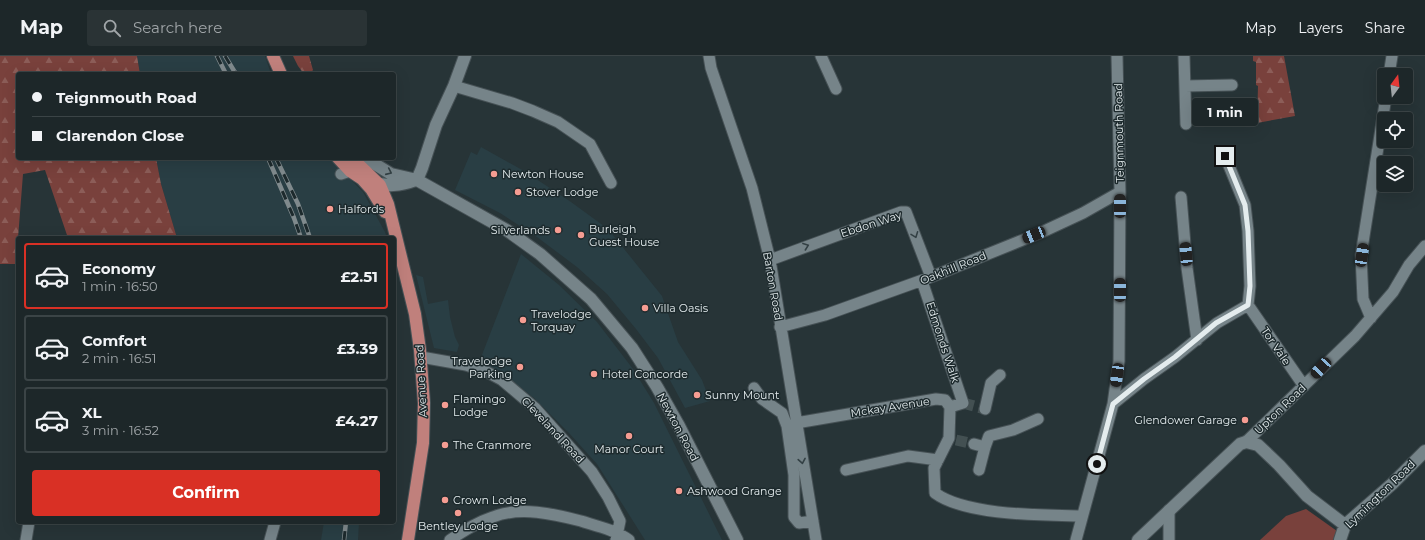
<!DOCTYPE html>
<html lang="en">
<head>
<meta charset="utf-8">
<style>
	body { margin:0; font-family:Montserrat,sans-serif; background:#2a3335; color:#f1f3f6; height:100vh; display:flex; flex-direction:column; font-size:15px; white-space:nowrap }
	* { box-sizing:border-box; margin:0 }
	p { font-size:13px; color:#a0a5a8 }
	.icon { flex:none; width:22px; height:22px; fill:none; stroke:currentColor; stroke-width:2; stroke-linecap:round; stroke-linejoin:round }
	.map { position:relative; flex:1; overflow:hidden }
	.details { position:absolute; left:16px; top:180px; width:380px; height:288px; display:flex; flex-direction:column; background:#1d2729; border-radius:4px; box-shadow:0 4px 16px #0002,0 0 0 1px #3b4446 }
	.details>* { flex:none }
	.banner { position:absolute; left:16px; top:16px; width:380px; height:88px; border-radius:4px; box-shadow:0 4px 16px #0002,0 0 0 1px #3b4446; display:grid; align-content:center; height:88px; padding:0 16px; background:#1d2729 }
	.needle { width:26px; rotate:15deg }
	.fabs { position:absolute; left:1377px; top:12px; display:grid; gap:8px }
	.fabs a { display:grid; place-items:center; width:36px; height:36px; border-radius:4px; background:#1d2729; box-shadow:0 4px 16px #0002,0 0 0 1px #3b4446; font-size:20px }
	.end { position:absolute; width:18px; height:18px; margin:-9px; border:5px solid #e4ecee; background:#111; box-shadow:0 0 0 2px #111 }
	.from { border-radius:50% }
	.bubble { position:absolute; height:28px; border-radius:4px; background:#1d2729; box-shadow:0 4px 16px #0002,0 0 0 1px #3b4446; font-size:13px; font-weight:700; line-height:28px; text-align:center }
	.car { position:absolute; width:12px; height:24px; margin:-12px -6px; border-radius:5px; box-shadow:0 0 3px 1px #0007; background:linear-gradient(#222 24%,#8ab4d8 0 40%,#222 0 76%,#8ab4d8 0 86%,#222 0) }
	.banner b { display:flex; align-items:center; gap:14px; height:38px; font-size:15px }
	.banner b+b { border-top:1px solid #3b4446 }
	.banner i { width:10px; height:10px; background:#f1f3f6 }
	ul { padding:7px 0 0; list-style:none }
	li { display:flex; align-items:center; gap:12px; height:66px; margin:0 8px 6px; padding:0 8px; border:2px solid #3b4446; border-radius:4px }
	li div { flex:1 }
	li b { display:block; font-size:15px }
	li em { font-style:normal; font-weight:700 }
	li.current { border-color:#d93025 }
	li>.icon { width:36px; height:36px; stroke-width:1.5 }
	.cta { display:flex; gap:8px; margin-top:auto; padding:8px 16px }
	.cta a { flex:1; height:46px; border-radius:4px; background:#d93025; color:#fff; font-size:16px; font-weight:700; line-height:46px; text-align:center }
	header { display:flex; align-items:center; gap:24px; box-sizing:border-box; height:56px; padding:0 20px; background:#1d2729; border-bottom:1px solid #3b4446 }
	header strong { font-size:19px }
	nav { display:flex; gap:22px; margin-inline-start:auto; font-size:14px }
	.search { width:280px; height:36px; background:#2a3335; display:flex; align-items:center; gap:10px; box-sizing:border-box; padding:0 14px; border-radius:4px; color:#a0a5a8; font-size:15px }
	.map>svg:first-child { display:block }
</style>
</head>
<body>
<header>
<strong>Map</strong>
<div class="search"><svg class="icon" aria-label="search" viewBox="0 0 24 24"><circle cx="10" cy="10" r="6"/><path d="M15 15l6 6"/></svg>Search here</div>
<nav><a>Map</a><a>Layers</a><a>Share</a></nav>
</header>
<div class="map">
<svg width="1425" height="484" viewBox="0 0 1425 484">
	<defs>
		<pattern id="forest-firs" width="22" height="20" patternUnits="userSpaceOnUse"><rect width="22" height="20" fill="#79413c"/><path d="M5 1l3.5 6h-7zM16 11l3.5 6h-7z" fill="#8c5d58"/></pattern>
	</defs>
	<rect width="100%" height="100%" fill="#273437"/>
	<path fill="#293e44" d="M137 0H265L271 18H140Z
		M481 91 524 115 571 146 608 173 662 240 678 286 702 324 710 345 685 352 658 302 636 273 607 238 577 211 537 181 500 157 455 134 471 96 477 99Z
		M156 102H329L363 136 385 176 387 182H177L161 128Z
		M521 198 559 229 597 266 633 313 654 347 722 484H645L597 408 569 377 534 342 505 319 480 304Z
		M416 219 423 221 428 248 448 244 450 261 455 281 459 289 457 296 434 292Z
		M324 466H359L358 484H321Z"/>
	<path fill="url(#forest-firs)" d="M0 0H137L140 18H18V102H156L161 128 177 182H68L45 114 23 118 16 208H0Z
		M293 0H309L313 14 310 18H304L298 10Z
		M1253 0H1284L1295 60 1257 67 1258 30 1256 29V6L1253 5Z"/>
	<path fill="#79413c" d="M1306 453 1337 475 1333 484H1260L1286 460Z"/>
	<g fill="none" stroke-linecap="round" stroke-linejoin="round">
		<path stroke="#435052" stroke-width="11" stroke-dasharray="11 5.5" stroke-linecap="butt" d="M963 347 985 353
			M956 384 974 388"/>
		<g stroke="#465155" stroke-width="13">
			<path id="street" d="M709 0 711 12 752 132 770 204 816 484
				M821 0 836 33
				M1184 0 1186 68
				M1389 19 1392 0
				M454 30 512 47 533 55 558 66 590 88 611 127
				M1185 30 1232 29
				M341 118 350 115 355 108
				M1181 141 1187 212 1197 284
				M770 204 901 156H906L931 221
				M922 225 963 347 950 351
				M1248 249 1304 330
				M1371 262 1363 243 1361 199 1386 41
				M780 271 825 259 931 221 1040 177 1083 157 1120 136
				M421 301 466 309 487 316 502 324 535 352 592 416 608 441 620 465 616 484
				M754 332 762 343 782 357 787 370 794 419V461L799 467 813 465
				M1113 348 1144 323 1175 301 1217 267 1248 249 1250 230 1248 175 1245 149 1225 100
				M985 353 991 327 1000 319
				M796 367 936 343 945 344 950 351 949 382 934 412 935 437C966 460 1044 459 1082 460
				M1246 386 1355 280 1393 236 1409 209 1425 190
				M974 388 985 391 989 380 1013 374 1038 363
				M846 414 908 400 938 404
				M979 414 985 391
				M26 484 29 466
				M270 484 275 466
				M450 484C463 475 478 466 493 461 520 450 554 458 581 465 597 470 615 474 629 484
				M1076 484 1113 348 1119 305 1120 136 1117 0
				M1169 484V454"/>
		</g>
		<g stroke="#465155" stroke-width="14">
			<path id="secondary" d="M365 102 391 118 417 124 508 175 540 198 591 243 632 292 657 331 679 370 737 484
				M417 124 422 112 436 69 454 30 465 0
				M371 126C387 131 400 130 416 124
				M1138 484 1240 388 1246 386 1258 389 1279 409 1307 440 1345 469
				M1340 484 1345 469 1392 428 1425 395"/>
		</g>
		<g stroke="#465155" stroke-width="14">
			<path id="primary" d="M273 0 281 18
				M338 102 350 115 362 123 371 133 385 156
				M352 102 380 129 388 148 415 258 420 294 424 347 423 387 408 484"/>
		</g>
		<use href="#street" stroke="#768489" stroke-width="11"/>
		<use href="#secondary" stroke="#768489" stroke-width="12"/>
		<use href="#primary" stroke="#c0807c" stroke-width="12"/>
		<g stroke="#808a8d" stroke-width="4.5">
			<path id="rail" d="M217 0 226 18
				M225 0 236 18
				M268 102 294 162 301 182
				M276 102 298 148 310 182
				M344 484 346 466"/>
		</g>
		<use href="#rail" stroke="#1d2a2d" stroke-width="3" stroke-dasharray="9" stroke-linecap="butt"/>
	</g>
	<defs><path id="oneway-chevron" d="M-2-3.5L2.5 0L-2 3.5" fill="none" stroke-width="1.6" stroke-linecap="round" stroke-linejoin="round"/></defs>
	<g stroke="#334044">
		<use href="#oneway-chevron" transform="translate(389 116) rotate(24)"/>
		<use href="#oneway-chevron" transform="translate(915 179) rotate(69)"/>
		<use href="#oneway-chevron" transform="translate(806 190) rotate(-20)"/>
		<use href="#oneway-chevron" transform="translate(802 405) rotate(80)"/>
	</g>
	<g fill="none" stroke-linecap="round" stroke-linejoin="round">
		<path stroke="#e4ecee" stroke-width="5" d="M1097 408 1113 348 1144 323 1175 301 1216 267 1248 249 1250 230 1248 175 1245 149 1225 100"/>
	</g>
	<g fill="#f59c92" stroke="#1d2a2d" stroke-width="1.5">
		<circle cx="494" cy="118" r="4"/>
		<circle cx="518" cy="136" r="4"/>
		<circle cx="330" cy="153" r="4"/>
		<circle cx="558" cy="174" r="4"/>
		<circle cx="581" cy="179" r="4"/>
		<circle cx="645" cy="252" r="4"/>
		<circle cx="523" cy="264" r="4"/>
		<circle cx="520" cy="311" r="4"/>
		<circle cx="594" cy="318" r="4"/>
		<circle cx="697" cy="339" r="4"/>
		<circle cx="445" cy="349" r="4"/>
		<circle cx="1245" cy="364" r="4"/>
		<circle cx="629" cy="380" r="4"/>
		<circle cx="445" cy="389" r="4"/>
		<circle cx="679" cy="435" r="4"/>
		<circle cx="445" cy="444" r="4"/>
		<circle cx="458" cy="457" r="4"/>
	</g>
	<g text-anchor="middle" stroke-width="3" stroke-linejoin="round" paint-order="stroke">
		<g font-size="11" fill="#e4ecee" stroke="#1d2a2d">
			<text transform="translate(1119 77) rotate(-91)" y="4">Teignmouth Road</text>
			<text transform="translate(871 168) rotate(-18)" y="4">Ebdon Way</text>
			<text transform="translate(953 212) rotate(-22)" y="4">Oakhill Road</text>
			<text transform="translate(773 230) rotate(80)" y="4">Barton Road</text>
			<text transform="translate(943 286) rotate(72)" y="4">Edmonds Walk</text>
			<text transform="translate(1276 290) rotate(56)" y="4">Tor Vale</text>
			<text transform="translate(421 325) rotate(-93)" y="4">Avenue Road</text>
			<text transform="translate(890 351) rotate(-9)" y="4">Mckay Avenue</text>
			<text transform="translate(1280 353) rotate(-44)" y="4">Upton Road</text>
			<text transform="translate(678 371) rotate(62)" y="4">Newton Road</text>
			<text transform="translate(553 374) rotate(47)" y="4">Cleveland Road</text>
			<text transform="translate(1380 438) rotate(-44)" y="4">Lymington Road</text>
		</g>
		<g font-size="11" fill="#e4ecee" stroke="#1d2a2d" text-anchor="start">
			<text x="502" y="122">Newton House</text>
			<text x="526" y="140">Stover Lodge</text>
			<text x="338" y="157">Halfords</text>
			<text x="589" y="177">Burleigh<tspan x="589" dy="13">Guest House</tspan></text>
			<text x="550" y="178" text-anchor="end">Silverlands</text>
			<text x="653" y="256">Villa Oasis</text>
			<text x="531" y="262">Travelodge<tspan x="531" dy="13">Torquay</tspan></text>
			<text x="512" y="309" text-anchor="end">Travelodge<tspan x="512" dy="13">Parking</tspan></text>
			<text x="602" y="322">Hotel Concorde</text>
			<text x="705" y="343">Sunny Mount</text>
			<text x="453" y="347">Flamingo<tspan x="453" dy="13">Lodge</tspan></text>
			<text x="1237" y="368" text-anchor="end">Glendower Garage</text>
			<text x="453" y="393">The Cranmore</text>
			<text x="629" y="397" text-anchor="middle">Manor Court</text>
			<text x="687" y="439">Ashwood Grange</text>
			<text x="453" y="448">Crown Lodge</text>
			<text x="458" y="474" text-anchor="middle">Bentley Lodge</text>
		</g>
	</g>
</svg>
<div class="fabs">
<a><svg class="needle" viewBox="-14 -14 28 28"><path d="M0-13l5 13h-10z" fill="#e53935"/><path d="M0 13l5-13h-10z" fill="#a0a5a8"/></svg></a>
<a><svg class="icon" aria-label="locate" viewBox="0 0 24 24"><circle cx="12" cy="12" r="6"/><path d="M12 2v4M12 18v4M2 12h4M18 12h4"/></svg></a>
<a><svg class="icon" aria-label="layers" viewBox="0 0 24 24"><path d="M12 4l9 5-9 5-9-5zM3 14l9 5 9-5"/></svg></a>
</div>
<i class="end from" style="left:1097px;top:408px"></i>
<i class="end" style="left:1225px;top:100px"></i>
<div class="bubble" style="left:1192px;top:42px;width:66px">1 min</div>
<i class="car" style="left:1120px;top:150px;rotate:0deg"></i>
<i class="car" style="left:1034px;top:179px;rotate:248deg"></i>
<i class="car" style="left:1186px;top:198px;rotate:355deg"></i>
<i class="car" style="left:1362px;top:199px;rotate:9deg"></i>
<i class="car" style="left:1120px;top:234px;rotate:0deg"></i>
<i class="car" style="left:1321px;top:312px;rotate:223deg"></i>
<i class="car" style="left:1117px;top:319px;rotate:188deg"></i>
<div class="banner">
<b><i class="from"></i>Teignmouth Road</b>
<b><i></i>Clarendon Close</b>
</div>
<section class="details">
<ul>
<li class="current"><svg class="icon" aria-label="car" viewBox="0 0 24 24"><path d="M5 17H2v-5l4-1 3-4h7l3 4 3 1v5h-3M9 17h6M6 11h13"/><circle cx="7" cy="17" r="2"/><circle cx="17" cy="17" r="2"/></svg><div><b>Economy</b><p>1 min · 16:50</p></div><em>£2.51</em></li>
<li><svg class="icon" aria-label="car" viewBox="0 0 24 24"><path d="M5 17H2v-5l4-1 3-4h7l3 4 3 1v5h-3M9 17h6M6 11h13"/><circle cx="7" cy="17" r="2"/><circle cx="17" cy="17" r="2"/></svg><div><b>Comfort</b><p>2 min · 16:51</p></div><em>£3.39</em></li>
<li><svg class="icon" aria-label="car" viewBox="0 0 24 24"><path d="M5 17H2v-5l4-1 3-4h7l3 4 3 1v5h-3M9 17h6M6 11h13"/><circle cx="7" cy="17" r="2"/><circle cx="17" cy="17" r="2"/></svg><div><b>XL</b><p>3 min · 16:52</p></div><em>£4.27</em></li>
</ul>
<div class="cta"><a>Confirm</a></div>
</section>
</div>
</body>
</html>
